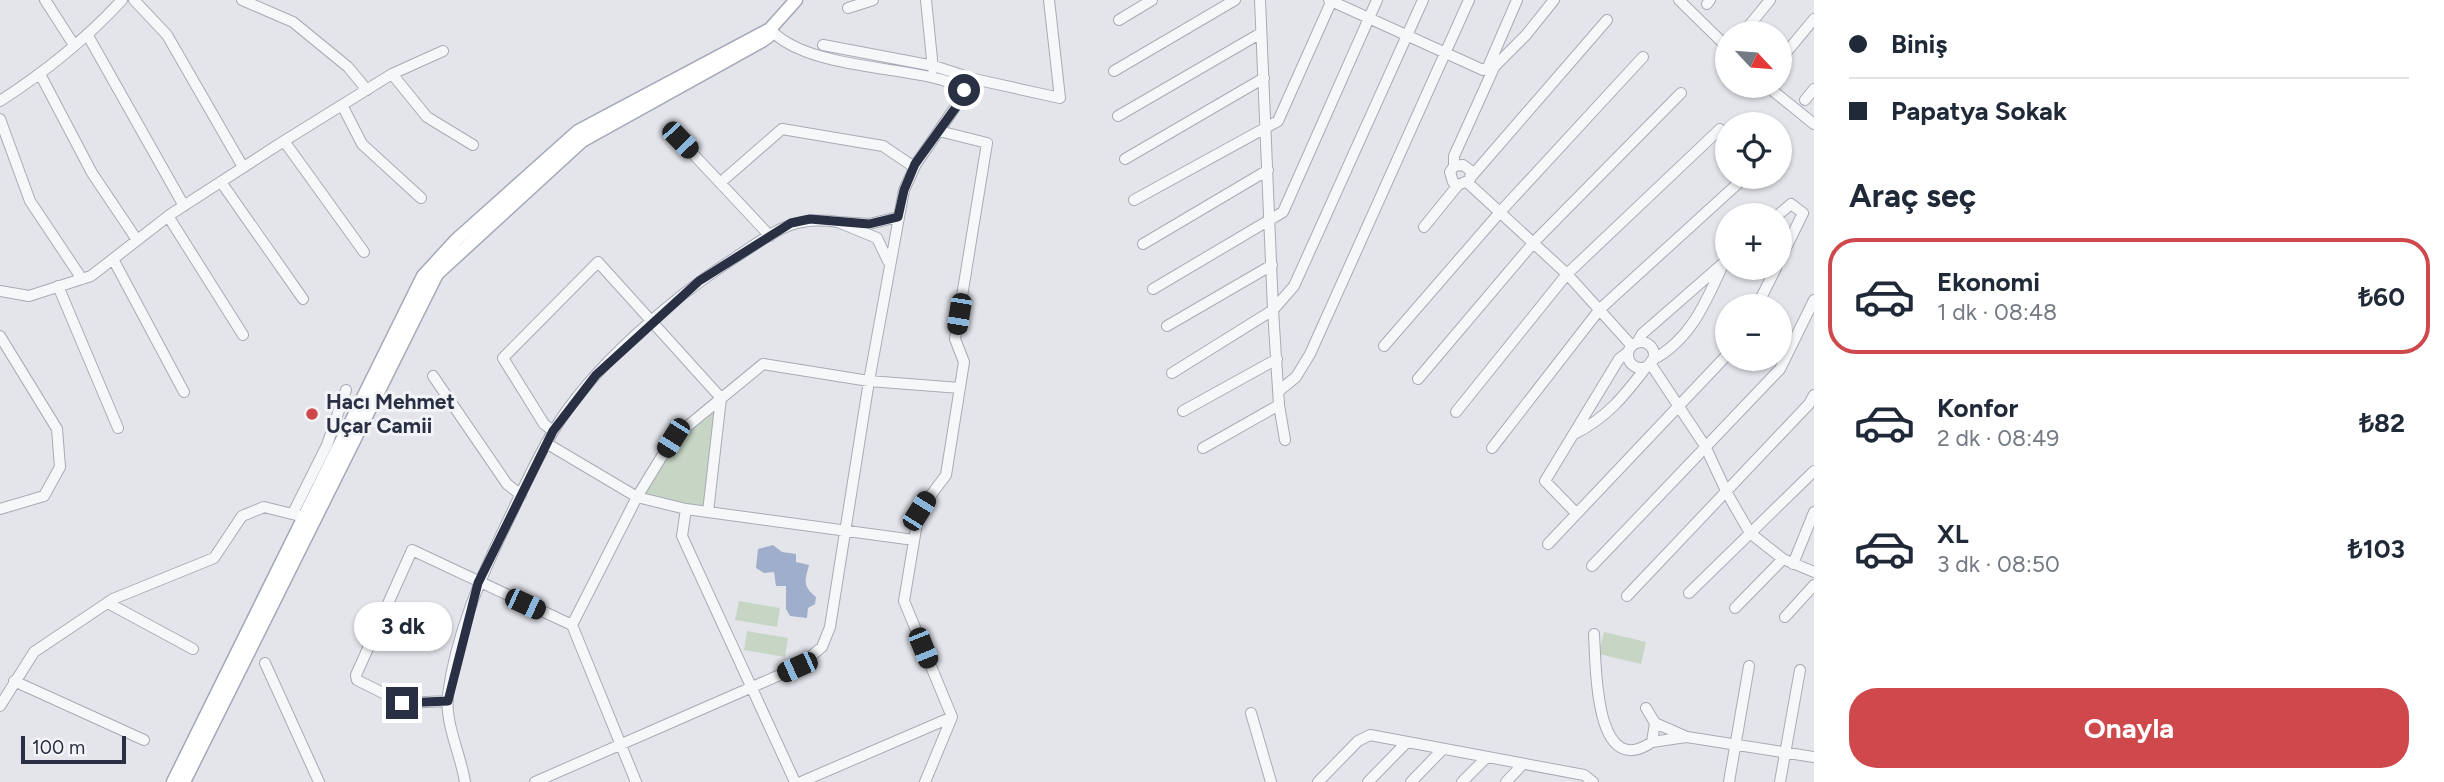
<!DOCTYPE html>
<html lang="tr">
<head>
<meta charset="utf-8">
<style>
	body { margin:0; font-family:Figtree,sans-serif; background:#f6f6f7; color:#1f2937; height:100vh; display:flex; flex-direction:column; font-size:26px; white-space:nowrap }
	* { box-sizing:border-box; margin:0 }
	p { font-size:23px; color:#747a83 }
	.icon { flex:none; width:38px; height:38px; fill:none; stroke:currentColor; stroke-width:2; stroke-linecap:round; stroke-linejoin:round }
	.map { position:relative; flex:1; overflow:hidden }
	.side { display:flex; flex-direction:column; background:#fff; width:630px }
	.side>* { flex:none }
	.hud { display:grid; align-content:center; height:154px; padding:0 35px; background:#fff }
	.needle { width:46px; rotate:116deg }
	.tools { position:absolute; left:1715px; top:21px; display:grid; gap:14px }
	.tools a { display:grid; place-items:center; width:77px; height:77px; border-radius:50%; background:#fff; box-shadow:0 2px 5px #0004; font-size:35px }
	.scale { position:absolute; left:21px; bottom:18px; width:105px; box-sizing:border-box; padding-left:7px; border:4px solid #2a3044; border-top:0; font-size:19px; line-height:24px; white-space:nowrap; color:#2a3044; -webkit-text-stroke:5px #f3f4f8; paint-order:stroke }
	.end { position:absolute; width:32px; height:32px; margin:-16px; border:9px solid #2a3044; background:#fff; box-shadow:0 0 0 4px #fff }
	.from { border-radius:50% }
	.bubble { position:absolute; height:49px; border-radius:24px; background:#fff; box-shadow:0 2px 5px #0004; font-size:23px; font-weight:700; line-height:49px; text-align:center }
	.car { position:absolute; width:21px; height:42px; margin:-21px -10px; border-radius:9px; box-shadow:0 0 5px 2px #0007; background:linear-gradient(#222 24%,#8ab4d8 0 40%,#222 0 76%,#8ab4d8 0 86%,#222 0) }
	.hud b { display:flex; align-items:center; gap:24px; height:66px; font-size:26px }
	.hud b+b { border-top:2px solid #e0e1e3 }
	.hud i { width:18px; height:18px; background:#1f2937 }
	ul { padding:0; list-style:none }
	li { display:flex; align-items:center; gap:21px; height:116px; margin:0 14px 10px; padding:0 21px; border:4px solid transparent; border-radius:28px }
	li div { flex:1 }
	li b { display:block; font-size:26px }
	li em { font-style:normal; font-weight:700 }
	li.current { border-color:#cf494c }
	li>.icon { width:63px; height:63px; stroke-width:1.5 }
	h2 { padding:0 35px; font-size:32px; line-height:84px }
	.primary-button { display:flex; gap:14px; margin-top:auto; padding:14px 35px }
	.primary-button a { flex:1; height:80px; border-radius:28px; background:#cf494c; color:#fff; font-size:28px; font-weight:700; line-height:80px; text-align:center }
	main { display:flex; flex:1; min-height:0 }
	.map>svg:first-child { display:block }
</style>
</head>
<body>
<main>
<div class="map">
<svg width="1814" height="782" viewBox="0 0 1814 782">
	<rect width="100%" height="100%" fill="#e3e5eb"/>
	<path fill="#c6d5c4" d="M721 398 708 512 637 497 673 438Z
		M739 601 780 608 777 627 735 620Z
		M747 631 788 638 785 657 744 650Z
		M1604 632 1646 642 1641 664 1599 654Z"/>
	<path fill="#9eaecb" d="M773 545 782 552 796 554V562L809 565C805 580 802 586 816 597L815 604 808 608 807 618 790 616 786 609V586H776L774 572 764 573 756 568 758 549Z"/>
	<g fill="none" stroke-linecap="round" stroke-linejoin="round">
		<g stroke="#a8abb6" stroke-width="12">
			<path id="minor" d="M45 0 74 45
				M134 0 167 35 243 167
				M242 0 293 22 348 67 367 90
				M926 0 933 69
				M1260 0 1273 310 1279 405 1285 440
				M1329 0 1483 70 1488 67 1517 0
				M1679 0 1727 47
				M1707 4 1710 0
				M848 8 873 0
				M1119 20 1152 0
				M1743 33 1770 0
				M87 34 184 206
				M823 45 934 66 974 79 1060 98 1049 0
				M1780 60 1814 19
				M1496 65 1526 35 1554 0
				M1114 71 1235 0
				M40 74 92 173 137 240
				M392 74 427 117 473 145
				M1767 86 1814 124
				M1805 100 1814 89
				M0 101C45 72 86 39 122 0
				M342 105 362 144 421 198
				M1118 116 1261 33
				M0 119 30 201 82 279
				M680 140 770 236
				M284 141 364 252
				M1125 159 1264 78
				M1454 166V156L1497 61
				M1471 177 1607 20
				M221 182 303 299
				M720 183 782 129 883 146 914 167
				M1468 183 1567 274 1632 346
				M1134 200 1278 121 1332 0
				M1778 215 1791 204 1803 213 1780 260
				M168 216 243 335
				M1424 227 1458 185 1470 180 1471 171 1463 165 1454 166 1450 172 1453 182 1458 185
				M1143 244 1268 170
				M113 259 184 392
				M888 261 877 238 838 222 869 224 898 217
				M58 286 118 428
				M1153 289 1283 212 1377 0
				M0 291 29 296 91 276 171 214 284 141 392 74 443 51
				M1757 306 1776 268
				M1167 326 1272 265
				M0 336 57 429 60 467 44 496 0 509
				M1628 355a13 13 0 1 1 26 0a13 13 0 1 1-26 0Z
				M1637 343 1642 334 1721 265
				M1384 346 1501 211 1643 57
				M1652 360C1691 340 1707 300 1724 262
				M1650 363 1705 446 1727 493 1750 533 1783 559 1814 572
				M1172 373 1273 310 1294 286 1423 0
				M433 376 507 484 521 495
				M1418 379 1534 242 1681 93
				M1280 390 1296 377 1310 354 1469 0
				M1183 411 1277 359
				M1456 412 1567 274 1720 129
				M553 431 544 424 503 358 598 262 721 398 708 512
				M1574 434C1607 418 1625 395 1647 366
				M546 443 637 497 686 509 914 540
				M1203 448 1279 405
				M1492 448 1600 309 1745 177
				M686 509 682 536 795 782
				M293 513 327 445 346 390
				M1576 513 1545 481 1619 359 1628 352
				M1548 544 1727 355
				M1793 564 1814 512
				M1592 566 1780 369 1814 300
				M1689 593 1814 471
				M1627 596 1809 404 1814 395
				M108 603 193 649
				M1735 608 1783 559
				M1785 617 1814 585
				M1594 634C1596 664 1594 782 1652 742L1655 723 1646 708
				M265 663 319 782
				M14 681 144 740
				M448 701 403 703 357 680 356 675 412 550 572 625
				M0 706 34 652 113 599 214 558 242 516 264 507 304 517
				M1251 713 1271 782
				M1655 723 1687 737 1814 757
				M1652 742 1686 737
				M465 782C461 755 444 722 448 694 456 636 479 581 504 529 520 496 535 461 554 430 591 368 672 298 733 259 772 234 789 215 838 222
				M535 782 798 667 822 647 830 627 869 381 904 190 916 164 965 93C946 64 811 76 770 29
				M636 782 572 625 637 497 673 438 763 364 869 381 960 388
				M801 782 952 717
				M925 782 952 717 904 601 919 511 946 475 964 362 955 339 987 143 939 131
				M1318 782 1358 741 1370 735 1584 775 1593 782
				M1368 782 1406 743
				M1411 782 1442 750
				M1462 782 1486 758
				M1506 782 1523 764
				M1729 782 1749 666
				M1780 782 1800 670"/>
		</g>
		<g stroke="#a2a8b7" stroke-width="15">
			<path id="major" d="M173 782 423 276 456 240 578 131 770 29 796 0
				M184 782 437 274 582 141 762 41 769 36 770 30"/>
		</g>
		<use href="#minor" stroke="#f6f7f9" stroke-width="10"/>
		<use href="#major" stroke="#fff" stroke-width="12"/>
	</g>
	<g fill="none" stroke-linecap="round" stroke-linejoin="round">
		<path stroke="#2a3044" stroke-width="9" d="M402 703 448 701 478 583 553 431 596 375 699 281 791 223 810 219 869 224 898 217 904 190 915 164 964 96V90"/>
	</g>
	<circle fill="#cf494c" stroke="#f3f4f8" stroke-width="2.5" cx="312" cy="414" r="7"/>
	<g text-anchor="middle" stroke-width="6" stroke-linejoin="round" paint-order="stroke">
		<g font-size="21" font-weight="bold" fill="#2a3044" stroke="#f3f4f8" text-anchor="start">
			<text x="326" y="409">Hacı Mehmet<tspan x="326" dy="24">Uçar Camii</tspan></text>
		</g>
	</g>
</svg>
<div class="tools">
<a><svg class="needle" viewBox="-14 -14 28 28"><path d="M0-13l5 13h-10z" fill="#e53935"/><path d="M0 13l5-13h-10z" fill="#747a83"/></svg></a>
<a><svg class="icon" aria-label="locate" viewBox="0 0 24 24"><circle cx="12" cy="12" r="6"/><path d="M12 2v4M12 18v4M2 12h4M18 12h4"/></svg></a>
<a>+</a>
<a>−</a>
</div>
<div class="scale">100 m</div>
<i class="end from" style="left:964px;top:90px"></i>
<i class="end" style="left:402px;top:703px"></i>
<div class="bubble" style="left:354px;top:602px;width:98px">3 dk</div>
<i class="car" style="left:680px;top:140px;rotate:136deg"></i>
<i class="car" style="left:959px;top:314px;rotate:189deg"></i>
<i class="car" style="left:673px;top:438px;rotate:212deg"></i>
<i class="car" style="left:919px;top:511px;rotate:32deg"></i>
<i class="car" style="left:525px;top:604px;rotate:115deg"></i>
<i class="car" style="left:923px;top:648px;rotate:158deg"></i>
<i class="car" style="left:797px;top:667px;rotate:246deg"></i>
</div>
<section class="side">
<div class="hud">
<b><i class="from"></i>Biniş</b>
<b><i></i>Papatya Sokak</b>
</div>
<h2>Araç seç</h2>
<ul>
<li class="current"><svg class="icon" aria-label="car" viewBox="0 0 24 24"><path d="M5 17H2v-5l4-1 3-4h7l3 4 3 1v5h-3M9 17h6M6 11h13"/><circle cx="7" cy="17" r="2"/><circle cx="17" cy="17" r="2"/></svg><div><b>Ekonomi</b><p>1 dk · 08:48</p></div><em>₺60</em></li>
<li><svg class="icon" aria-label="car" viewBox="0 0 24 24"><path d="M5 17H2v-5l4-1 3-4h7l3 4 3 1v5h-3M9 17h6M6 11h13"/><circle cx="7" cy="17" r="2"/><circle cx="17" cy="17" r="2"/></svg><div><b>Konfor</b><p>2 dk · 08:49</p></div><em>₺82</em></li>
<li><svg class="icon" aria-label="car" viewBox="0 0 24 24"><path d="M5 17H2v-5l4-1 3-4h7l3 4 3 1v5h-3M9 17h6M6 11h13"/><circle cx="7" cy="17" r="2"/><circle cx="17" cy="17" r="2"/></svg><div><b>XL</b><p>3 dk · 08:50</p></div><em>₺103</em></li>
</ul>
<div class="primary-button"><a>Onayla</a></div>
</section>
</main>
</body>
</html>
